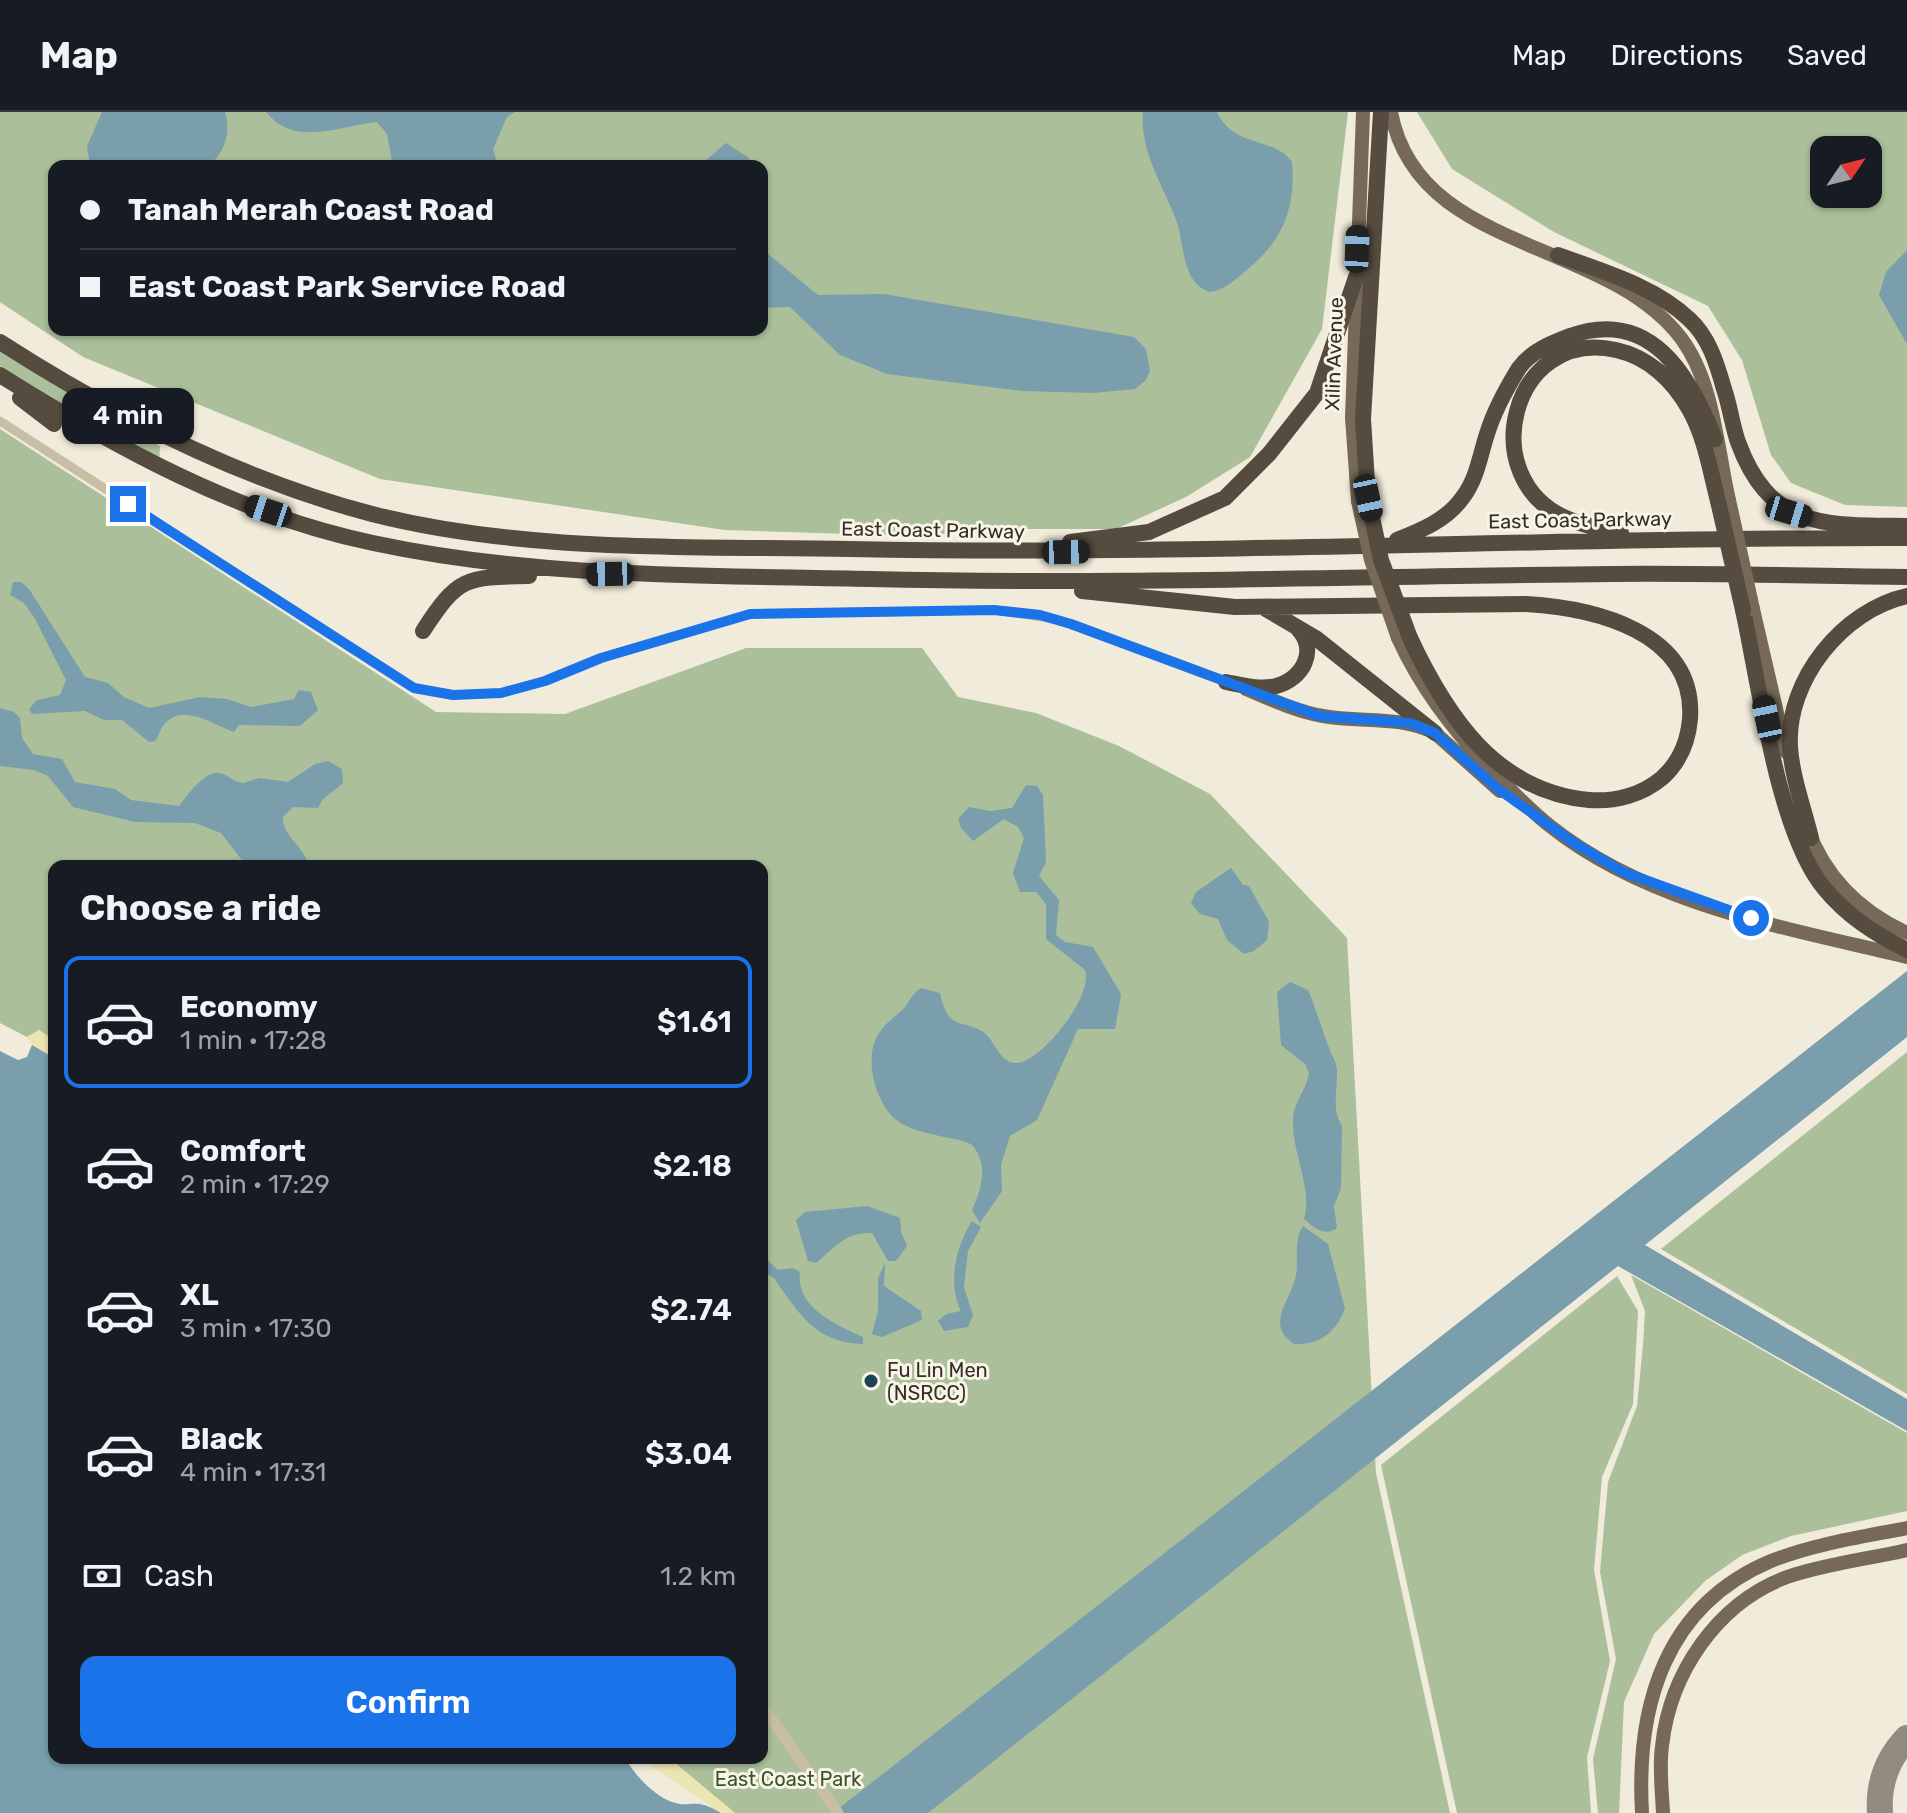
<!DOCTYPE html>
<html lang="en">
<head>
<meta charset="utf-8">
<style>
	body { margin:0; font-family:Rubik,sans-serif; background:#242831; color:#f1f3f6; height:100vh; display:flex; flex-direction:column; font-size:30px; white-space:nowrap }
	* { box-sizing:border-box; margin:0 }
	p { font-size:26px; color:#9ea1a6 }
	.icon { flex:none; width:44px; height:44px; fill:none; stroke:currentColor; stroke-width:2; stroke-linecap:round; stroke-linejoin:round }
	.map { position:relative; flex:1; overflow:hidden }
	.drawer { position:absolute; left:48px; top:748px; width:720px; height:904px; display:flex; flex-direction:column; background:#171b24; border-radius:16px; box-shadow:0 2px 6px #0004 }
	.drawer>* { flex:none }
	.guide { position:absolute; left:48px; top:48px; width:720px; height:176px; border-radius:16px; box-shadow:0 2px 6px #0004; display:grid; align-content:center; height:176px; padding:0 32px; background:#171b24 }
	.needle { width:52px; rotate:55deg }
	.controls { position:absolute; left:1810px; top:24px; display:grid; gap:16px }
	.controls a { display:grid; place-items:center; width:72px; height:72px; border-radius:16px; background:#171b24; box-shadow:0 2px 6px #0004; font-size:40px }
	.end { position:absolute; width:36px; height:36px; margin:-18px; border:10px solid #1a73e8; background:#fff; box-shadow:0 0 0 4px #fff }
	.from { border-radius:50% }
	.bubble { position:absolute; height:56px; border-radius:16px; background:#171b24; box-shadow:0 2px 6px #0004; font-size:26px; font-weight:600; line-height:56px; text-align:center }
	.car { position:absolute; width:24px; height:48px; margin:-24px -12px; border-radius:10px; box-shadow:0 0 6px 2px #0007; background:linear-gradient(#222 24%,#8ab4d8 0 40%,#222 0 76%,#8ab4d8 0 86%,#222 0) }
	.guide b { display:flex; align-items:center; gap:28px; height:76px; font-size:30px }
	.guide b+b { border-top:2px solid #363941 }
	.guide i { width:20px; height:20px; background:#f1f3f6 }
	ul { padding:0; list-style:none }
	li { display:flex; align-items:center; gap:24px; height:132px; margin:0 16px 12px; padding:0 16px; border:4px solid transparent; border-radius:16px }
	li div { flex:1 }
	li b { display:block; font-size:30px }
	li em { font-style:normal; font-weight:600 }
	li.on { border-color:#1a73e8 }
	li>.icon { width:72px; height:72px; stroke-width:1.5 }
	h2 { padding:0 32px; font-size:36px; line-height:96px }
	.pay { display:flex; align-items:center; gap:20px; height:88px; padding:0 32px; font-size:30px }
	.pay p { margin-inline-start:auto }
	.button { display:flex; gap:16px; margin-top:auto; padding:16px 32px }
	.button a { flex:1; height:92px; border-radius:16px; background:#1a73e8; color:#fff; font-size:32px; font-weight:600; line-height:92px; text-align:center }
	header { display:flex; align-items:center; gap:48px; box-sizing:border-box; height:112px; padding:0 40px; background:#171b24; border-bottom:2px solid #363941 }
	header strong { font-size:38px }
	nav { display:flex; gap:44px; margin-inline-start:auto; font-size:28px }
	.map>svg:first-child { display:block }
</style>
</head>
<body>
<header>
<strong>Map</strong>
<nav><a>Map</a><a>Directions</a><a>Saved</a></nav>
</header>
<div class="map">
<svg width="1907" height="1701" viewBox="0 0 1907 1701">
	<rect width="100%" height="100%" fill="#f0ebda"/>
	<path fill="#aabf9a" fill-rule="evenodd" d="M0 0H1348L1322 217 1250 345 1186 385 1116 417H1015L917 424 725 418 380 367 83 245 0 190ZM54 54H762V218H54Z
		M1417 0H1907V395L1845 393 1791 371 1771 343 1742 248 1708 194 1554 120 1452 57ZM1824 38H1868V82H1824Z
		M0 238 160 334 159 350 0 254Z
		M0 317 436 600 565 602 746 536H922L958 585 1036 601 1119 634 1210 682 1347 826 1376 1361 1450 1701H735L669 1646H762V754H54V928L39 918 27 925 0 911Z
		M1907 940V1282L1661 1137Z
		M1631 1163 1907 1321V1399L1791 1424 1742 1443 1705 1469 1654 1522 1624 1590 1619 1701H1598L1593 1647 1616 1547 1600 1460 1608 1370 1637 1294 1643 1233 1645 1199Z
		M1617 1164 1638 1199 1633 1292 1602 1365 1594 1458 1610 1549 1587 1645 1591 1701H1457L1381 1353Z"/>
	<path fill="#ebe6b1" d="M39 918 54 928V946L32 933 27 925Z
		M647 1646H669L735 1701H721L650 1653Z"/>
	<path fill="#7a9eac" d="M102 0H225C231 20 225 41 208 54H90L87 34Z
		M266 0H515L507 5 493 37 497 51 508 54H393L387 22 377 10C339 14 294 36 266 0Z
		M1143 0H1217C1234 37 1274 24 1292 50 1296 100 1281 131 1243 161 1233 170 1223 178 1210 180 1180 171 1185 128 1175 105 1161 70 1140 39 1143 0Z
		M726 31 749 46 748 54H699Z
		M762 137 818 183 884 182 1134 225 1146 237 1150 259 1146 268 1135 277 1093 281 1023 279 887 262 840 243 790 195 762 196Z
		M1907 138V232L1879 183 1886 160Z
		M13 470H21L29 477 85 565 108 571 124 585 149 596 200 585 227 587 251 595 294 587 299 578 311 580 318 598 300 614 239 613 234 620C212 613 179 587 161 617 159 621 158 625 155 629L149 630 122 608H104L85 599 32 602 29 597 37 588 60 583 66 568 34 505 24 491 10 483Z
		M0 596 14 600 20 606 22 626 33 642 62 647 75 670 115 677 131 688 179 694C186 685 205 658 219 661 227 662 233 670 243 671L260 666 288 670 315 652 328 649 342 657 343 671 322 688 318 696 293 695 283 705C282 724 304 734 309 754H263L241 747 221 721 195 711 135 710 73 695 48 664 34 658 0 654Z
		M1026 673 1037 674 1043 683 1046 750 1039 764 1059 788 1056 823 1065 830 1093 835 1121 882 1115 917H1078L1037 1008 1010 1024 1001 1053 1002 1079 980 1111 972 1098C981 1078 989 1054 973 1034 966 1025 914 1025 894 1006 875 988 863 945 879 921 885 911 897 904 905 895 910 888 913 881 921 876L940 881C949 919 957 906 982 919 995 927 999 952 1017 951 1041 950 1094 884 1085 858L1046 827V792L1036 780H1020L1013 761 1024 726 1018 715 1004 707 973 729 961 716 958 707 969 695 990 699 1012 696Z
		M1231 756 1243 773 1249 774 1269 810 1267 828 1254 839 1244 842 1227 828 1218 807 1200 802 1191 791 1196 780Z
		M1907 859V925L1645 1133 1907 1287V1319L1618 1154 928 1701H833Z
		M1290 870 1308 878C1318 901 1324 927 1334 947 1343 964 1328 993 1342 1014L1341 1076 1334 1094 1337 1116C1325 1125 1314 1116 1304 1107 1313 1077 1292 1042 1293 1008 1293 991 1306 979 1309 961L1305 952 1281 933 1277 880Z
		M32 933 54 946V1646H625C634 1662 654 1684 672 1690 691 1697 694 1684 721 1701H0V939L18 948 27 945Z
		M867 1094 900 1106 901 1120 907 1134 896 1149H888L872 1121C844 1120 836 1135 816 1151L808 1149 796 1108 805 1100Z
		M972 1109 981 1115 968 1139 964 1175 973 1203 968 1215 944 1219 938 1209 946 1202 961 1199C947 1172 956 1134 972 1109Z
		M1303 1114 1328 1132 1345 1197C1335 1221 1320 1233 1294 1232 1264 1212 1291 1188 1296 1164 1299 1146 1293 1130 1303 1114Z
		M762 1143 778 1158 793 1156 800 1160C795 1195 836 1213 863 1225V1232C816 1231 799 1202 774 1166L767 1162 762 1165Z
		M885 1151 884 1174 921 1199 922 1208 882 1225 872 1222 878 1199V1166Z"/>
	<g fill="none" stroke-linecap="round" stroke-linejoin="round">
		<path stroke="#928c80" stroke-width="26" d="M1880 1701C1878 1673 1887 1647 1907 1626"/>
		<path stroke="#c8bea6" stroke-width="9" d="M0 309 414 576 453 583 501 581 545 569 601 546 750 502 994 498 1056 507 1226 570"/>
		<path stroke="#c8bea6" stroke-width="11" d="M764 1597 838 1701"/>
		<path stroke="#766958" stroke-width="14" d="M1391 0C1417 141 1604 125 1681 226 1714 270 1717 336 1729 388
			M1358 389 1352 306 1363 0
			M1753 497 1786 640
			M1398 526C1420 575 1452 616 1488 655 1508 675 1528 697 1550 714 1649 793 1787 816 1907 845
			M1246 577C1270 587 1298 600 1323 604 1362 611 1399 603 1435 621L1500 679
			M1808 718C1826 766 1861 800 1907 821
			M1642 1701C1636 1595 1664 1494 1771 1449 1814 1432 1862 1425 1907 1416
			M1663 1701C1662 1679 1659 1655 1662 1634 1670 1561 1717 1491 1787 1465 1825 1452 1868 1447 1907 1438"/>
		<path stroke="#554b3e" stroke-width="16" d="M1558 143C1601 159 1655 174 1689 207 1709 225 1717 252 1724 277 1730 294 1732 313 1738 330 1770 418 1826 413 1907 414
			M0 230C115 304 239 367 372 402 526 441 692 434 850 437 1202 444 1554 425 1907 426
			M0 263C115 335 238 403 373 431 536 466 703 463 870 467 1118 473 1365 464 1613 462 1711 461 1809 464 1907 465
			M20 286 54 312
			M1368 386 1363 307 1381 0
			M1621 421C1604 417 1585 414 1568 407 1473 368 1511 215 1616 238 1648 245 1673 268 1689 297 1705 325 1710 358 1718 389
			M1397 428C1422 418 1447 408 1463 385 1477 367 1480 343 1487 322 1494 299 1506 277 1519 256 1531 239 1552 231 1570 224 1651 195 1690 264 1715 327
			M1070 430 1149 420 1225 386 1269 342 1317 281 1356 165
			M1082 479 1235 495 1526 492C1593 496 1696 519 1690 607 1688 629 1680 650 1662 666 1642 683 1615 690 1589 688 1496 679 1447 605 1410 526
			M1266 497 1317 527 1435 621
			M1743 498C1759 571 1778 721 1824 776 1847 804 1875 822 1907 838
			M423 519C458 465 465 465 529 464
			M1226 570C1242 573 1259 578 1276 574 1303 567 1318 538 1298 517
			M1811 726C1804 697 1792 665 1790 635 1786 568 1843 498 1907 484"/>
		<path stroke="#766958" stroke-width="14" d="M1729 388 1753 497
			M1358 389 1371 448 1398 526"/>
		<path stroke="#554b3e" stroke-width="16" d="M1368 386 1381 448 1410 526
			M1718 389 1743 498"/>
	</g>
	<g fill="none" stroke-linecap="round" stroke-linejoin="round">
		<path stroke="#1a73e8" stroke-width="10" d="M128 392 414 576 453 583 501 581 545 569 601 546 750 502 994 498 1040 503 1071 512 1319 604 1410 611 1435 621 1498 677 1574 731 1623 760 1751 806"/>
	</g>
	<circle fill="#1e4354" stroke="#f8f4e6" stroke-width="3" cx="871" cy="1269" r="8"/>
	<g text-anchor="middle" stroke-width="6" stroke-linejoin="round" paint-order="stroke">
		<g font-size="20" fill="#342e27" stroke="#f8f4e6">
			<text transform="translate(1334 242) rotate(-88)" y="7">Xilin Avenue</text>
			<text transform="translate(1580 408) rotate(-1)" y="7">East Coast Parkway</text>
			<text transform="translate(933 418) rotate(1)" y="7">East Coast Parkway</text>
		</g>
		<g font-size="20" fill="#342e27" stroke="#f8f4e6" text-anchor="start">
			<text x="887" y="1265">Fu Lin Men<tspan x="887" dy="23">(NSRCC)</tspan></text>
		</g>
		<g font-size="20" fill="#3a522b" stroke="#f8f4e6">
			<text x="788" y="1674">East Coast Park</text>
		</g>
	</g>
</svg>
<div class="controls">
<a><svg class="needle" viewBox="-14 -14 28 28"><path d="M0-13l5 13h-10z" fill="#e53935"/><path d="M0 13l5-13h-10z" fill="#9ea1a6"/></svg></a>
</div>
<i class="end from" style="left:1751px;top:806px"></i>
<i class="end" style="left:128px;top:392px"></i>
<div class="bubble" style="left:62px;top:276px;width:132px">4 min</div>
<i class="car" style="left:1357px;top:137px;rotate:2deg"></i>
<i class="car" style="left:1368px;top:386px;rotate:168deg"></i>
<i class="car" style="left:268px;top:399px;rotate:288deg"></i>
<i class="car" style="left:1789px;top:400px;rotate:107deg"></i>
<i class="car" style="left:1066px;top:440px;rotate:89deg"></i>
<i class="car" style="left:610px;top:462px;rotate:269deg"></i>
<i class="car" style="left:1767px;top:607px;rotate:348deg"></i>
<div class="guide">
<b><i class="from"></i>Tanah Merah Coast Road</b>
<b><i></i>East Coast Park Service Road</b>
</div>
<section class="drawer">
<h2>Choose a ride</h2>
<ul>
<li class="on"><svg class="icon" aria-label="car" viewBox="0 0 24 24"><path d="M5 17H2v-5l4-1 3-4h7l3 4 3 1v5h-3M9 17h6M6 11h13"/><circle cx="7" cy="17" r="2"/><circle cx="17" cy="17" r="2"/></svg><div><b>Economy</b><p>1 min · 17:28</p></div><em>$1.61</em></li>
<li><svg class="icon" aria-label="car" viewBox="0 0 24 24"><path d="M5 17H2v-5l4-1 3-4h7l3 4 3 1v5h-3M9 17h6M6 11h13"/><circle cx="7" cy="17" r="2"/><circle cx="17" cy="17" r="2"/></svg><div><b>Comfort</b><p>2 min · 17:29</p></div><em>$2.18</em></li>
<li><svg class="icon" aria-label="car" viewBox="0 0 24 24"><path d="M5 17H2v-5l4-1 3-4h7l3 4 3 1v5h-3M9 17h6M6 11h13"/><circle cx="7" cy="17" r="2"/><circle cx="17" cy="17" r="2"/></svg><div><b>XL</b><p>3 min · 17:30</p></div><em>$2.74</em></li>
<li><svg class="icon" aria-label="car" viewBox="0 0 24 24"><path d="M5 17H2v-5l4-1 3-4h7l3 4 3 1v5h-3M9 17h6M6 11h13"/><circle cx="7" cy="17" r="2"/><circle cx="17" cy="17" r="2"/></svg><div><b>Black</b><p>4 min · 17:31</p></div><em>$3.04</em></li>
</ul>
<div class="pay"><svg class="icon" aria-label="cash" viewBox="0 0 24 24"><path d="M3 7h18v10H3z"/><circle cx="12" cy="12" r="2"/></svg>Cash<p>1.2 km</p></div>
<div class="button"><a>Confirm</a></div>
</section>
</div>
</body>
</html>
